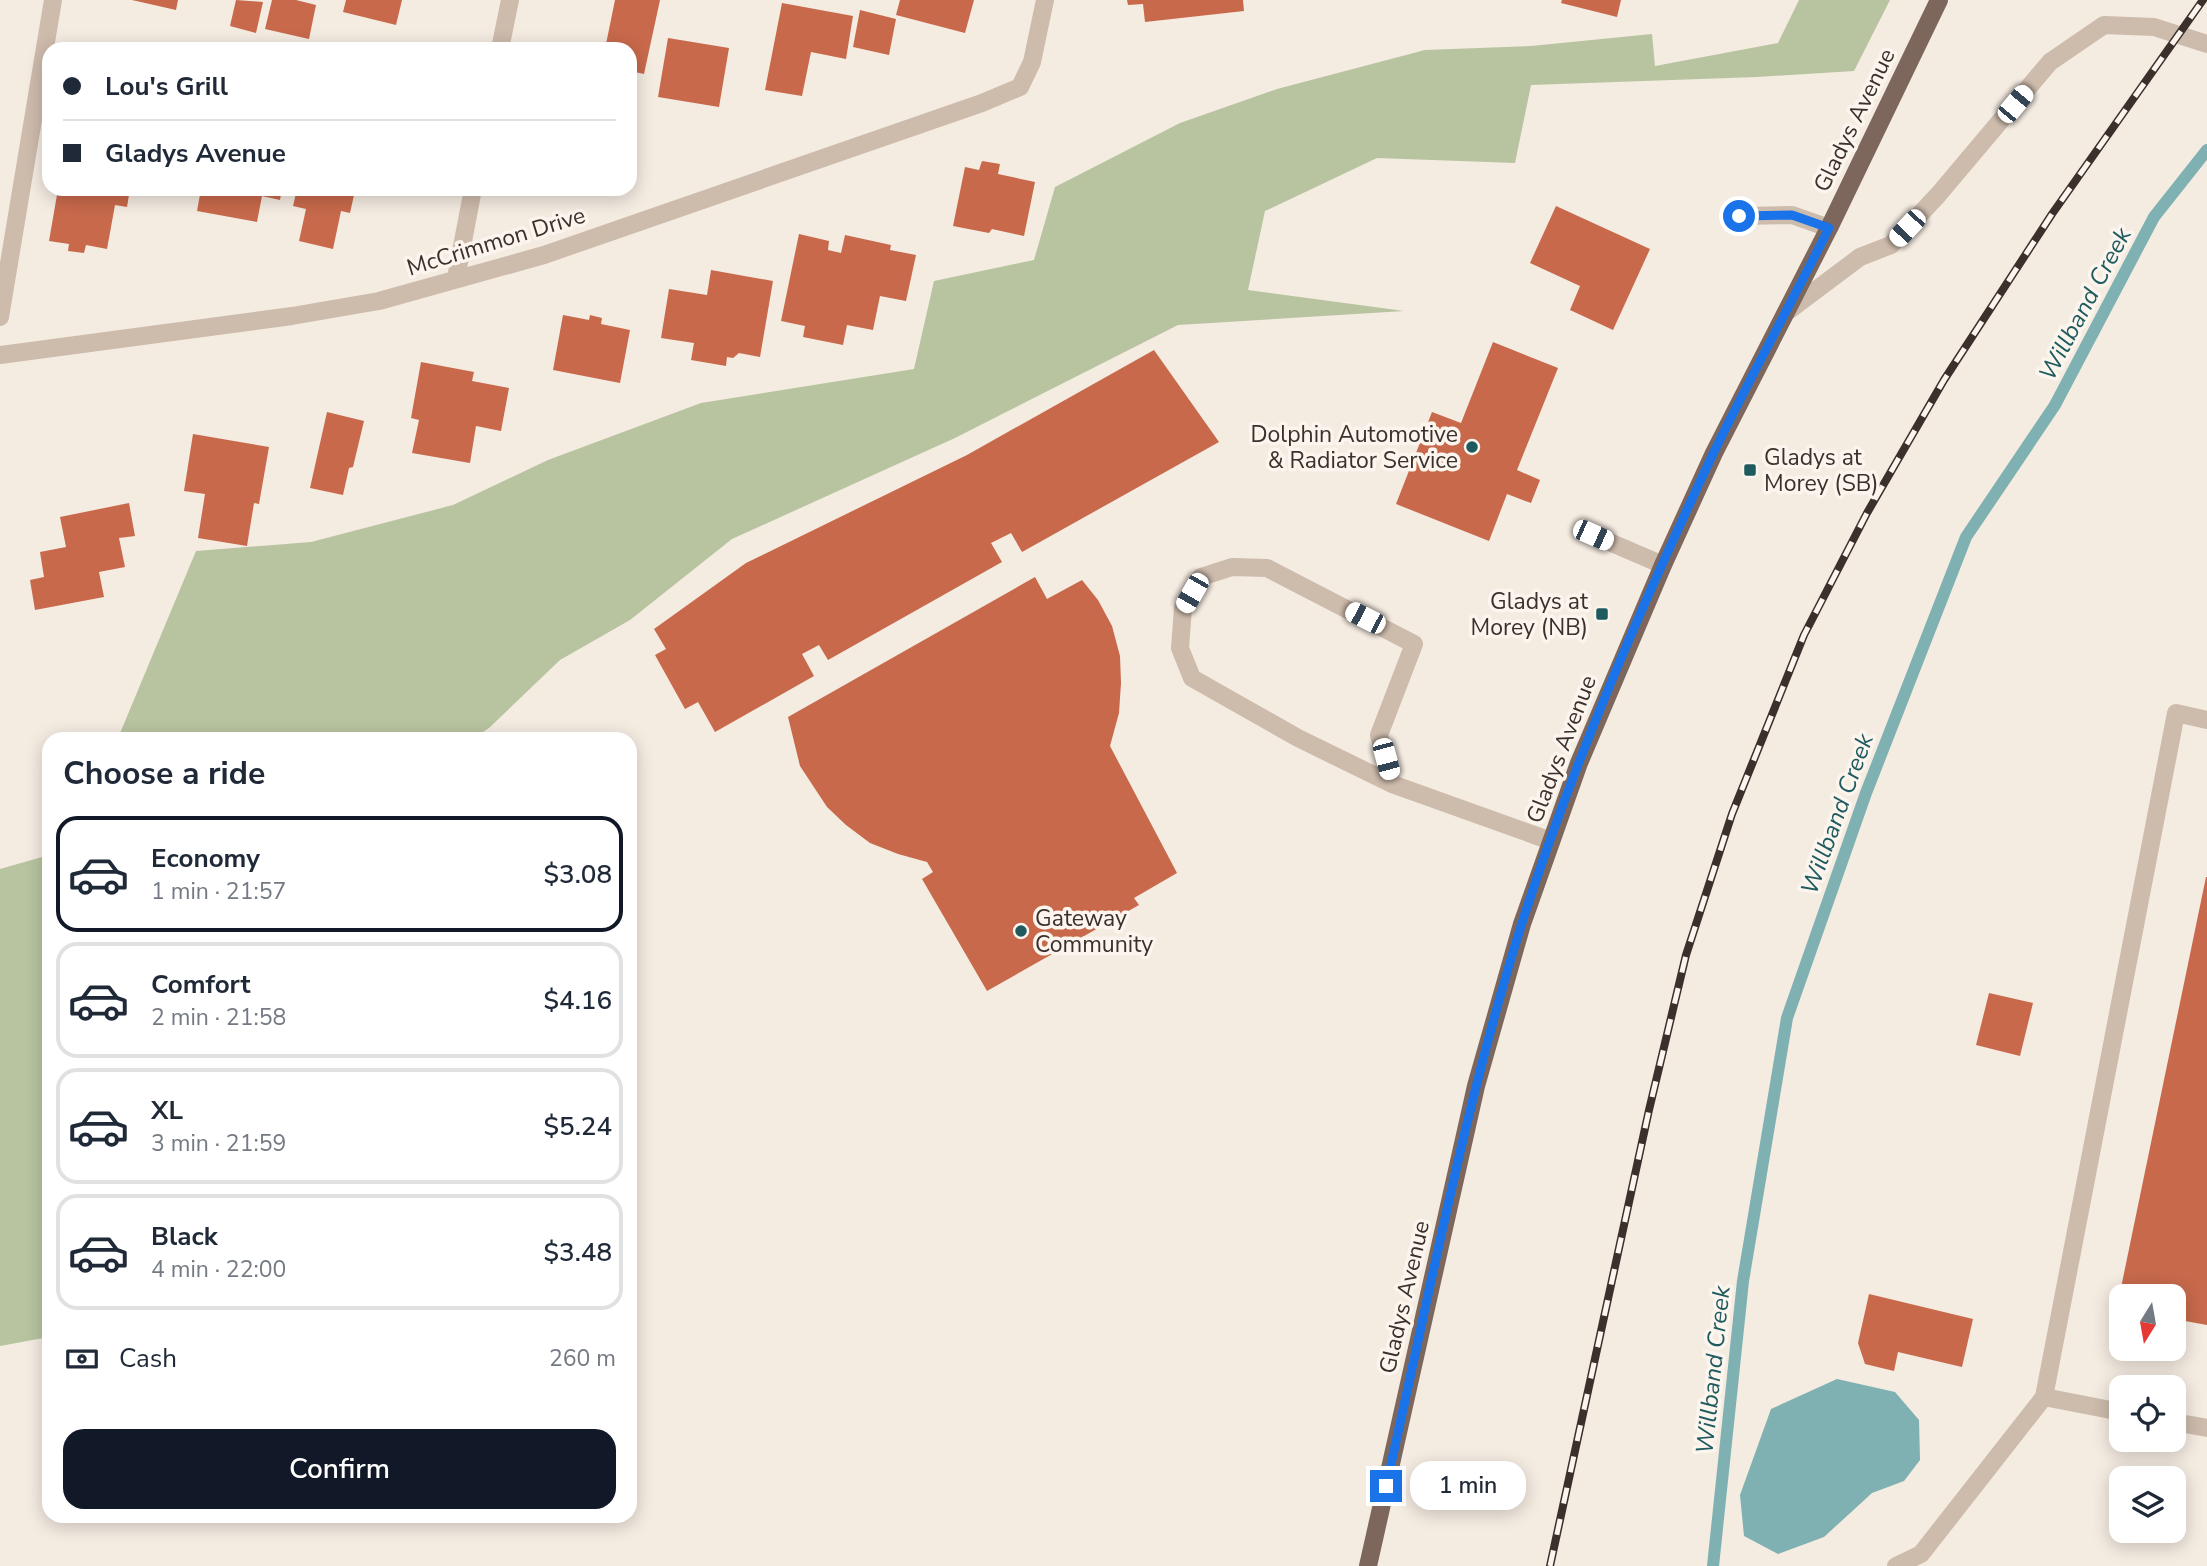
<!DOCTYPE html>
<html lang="en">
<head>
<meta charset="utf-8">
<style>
	body { margin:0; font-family:"Nunito Sans",sans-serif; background:#f2f2f3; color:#1f2937; height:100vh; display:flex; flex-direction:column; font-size:26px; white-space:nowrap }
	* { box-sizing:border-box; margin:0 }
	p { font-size:23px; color:#747a83 }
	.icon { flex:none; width:38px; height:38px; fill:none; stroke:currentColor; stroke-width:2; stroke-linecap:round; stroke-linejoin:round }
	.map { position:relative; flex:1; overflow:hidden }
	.drawer { position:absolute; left:42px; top:732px; width:595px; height:791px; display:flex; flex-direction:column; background:#fff; border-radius:21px; box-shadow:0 4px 18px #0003 }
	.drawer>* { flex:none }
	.banner { position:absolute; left:42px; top:42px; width:595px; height:154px; border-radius:21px; box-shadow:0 4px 18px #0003; display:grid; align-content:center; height:154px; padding:0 21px; background:#fff }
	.needle { width:46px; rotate:191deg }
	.tools { position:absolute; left:2109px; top:1284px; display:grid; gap:14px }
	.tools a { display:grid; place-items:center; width:77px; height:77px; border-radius:14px; background:#fff; box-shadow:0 4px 18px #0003; font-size:35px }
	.end { position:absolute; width:32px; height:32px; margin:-16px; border:9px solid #1a73e8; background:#fff; box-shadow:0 0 0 4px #fff }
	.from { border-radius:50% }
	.bubble { position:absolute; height:49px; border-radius:21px; background:#fff; box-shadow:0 4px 18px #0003; font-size:23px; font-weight:600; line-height:49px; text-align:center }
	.car { position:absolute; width:21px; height:42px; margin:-21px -10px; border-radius:9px; box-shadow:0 0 5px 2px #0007; background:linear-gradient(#fff 24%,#345 0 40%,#fff 0 76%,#345 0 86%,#fff 0) }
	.banner b { display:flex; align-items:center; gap:24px; height:66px; font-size:26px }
	.banner b+b { border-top:2px solid #e0e1e3 }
	.banner i { width:18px; height:18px; background:#1f2937 }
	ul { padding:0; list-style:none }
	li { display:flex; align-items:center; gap:21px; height:116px; margin:0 14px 10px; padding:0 7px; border:4px solid #e0e1e3; border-radius:21px }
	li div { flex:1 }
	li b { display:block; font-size:26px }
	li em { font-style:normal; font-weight:600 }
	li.active { border-color:#111827 }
	li>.icon { width:63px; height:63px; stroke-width:1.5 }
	h2 { padding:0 21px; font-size:32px; line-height:84px }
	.pay { display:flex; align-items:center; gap:18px; height:77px; padding:0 21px; font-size:26px }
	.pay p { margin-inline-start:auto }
	.action { display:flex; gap:14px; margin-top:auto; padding:14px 21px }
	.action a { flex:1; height:80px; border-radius:21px; background:#111827; color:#fff; font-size:28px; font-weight:600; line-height:80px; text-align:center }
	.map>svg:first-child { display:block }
</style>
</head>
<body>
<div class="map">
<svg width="2207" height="1566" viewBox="0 0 2207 1566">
	<rect width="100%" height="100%" fill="#f4ebe1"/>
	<path fill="#b8c4a0" d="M1799 0H1890L1854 71 1757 77 1531 85 1515 163 1377 158 1265 211 1248 290 1404 311 1178 325 955 438 732 539 630 620 560 660 489 728 474 738H118L196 551 311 542 453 505 548 460 701 403 914 369 934 281 1034 260 1055 187 1180 123 1277 89 1425 50 1531 46 1652 34 1655 66 1778 43Z
		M49 855V1337L0 1346V869Z"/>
	<path fill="#7fb0b2" d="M1837 1379 1895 1392 1919 1420 1920 1460 1904 1481 1872 1493 1824 1537 1778 1554 1744 1536 1740 1495 1771 1409Z"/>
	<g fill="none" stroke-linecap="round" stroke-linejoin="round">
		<path stroke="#7fb0b2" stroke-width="12" d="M1713 1566 1743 1281 1787 1018 1866 793 1966 537 2055 405 2154 217 2207 150"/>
	</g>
	<path fill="#c8694b" d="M132 0H178L176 10Z
		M236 0 263 2 256 33 230 26Z
		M272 0H296L316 5 309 39 265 29Z
		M346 0H402L396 25 343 12Z
		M615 0H660L644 74 630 71V49H605Z
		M900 0H974L965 33 896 15Z
		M1127 0H1243L1244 11 1145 22 1143 4 1128 5Z
		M1562 0H1621L1617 17 1561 3Z
		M782 3 853 16 846 59 811 52 802 96 765 90Z
		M860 10 896 19 889 55 853 47Z
		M668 38 729 48 719 107 658 97Z
		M982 161 1000 164 998 174 1035 182 1024 236 992 229 989 233 953 226 965 167 979 170Z
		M58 189H130L127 207 115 205 107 249 86 245 84 253 68 251 69 244 49 241Z
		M201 189H282L280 200 262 196 257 222 197 211Z
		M297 189H360L359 196 354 195 350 213 341 211 333 249 299 241 306 209 293 206Z
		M1556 206 1650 249 1613 330 1570 310 1580 286 1530 263Z
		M799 234 829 241 828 250 841 253 845 235 891 245 890 250 916 255 906 301 880 296 873 330 847 325 843 345 803 337 805 326 781 321Z
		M711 270 773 281 760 357 739 353 733 358 727 357 726 366 691 360 694 343 661 338 669 289 707 295Z
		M563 315 589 320 590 315 602 318 601 324 630 330 620 383 553 370Z
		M1493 342 1558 368 1517 470 1540 480 1531 503 1507 494 1489 541 1396 504 1432 412 1461 423Z
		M1154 350 1219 442 1022 552 1011 533 991 543 1002 562 828 660 819 645 802 654 814 676 715 732 698 702 685 709 655 655 666 649 654 629 746 563 967 455Z
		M421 362 474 372 472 381 509 388 501 431 476 426 470 463 412 453 419 420 411 418Z
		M327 412 364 421 353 467 349 468 343 495 310 488Z
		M193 434 269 447 259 504 254 503 247 546 198 538 205 494 184 491Z
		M129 503 135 536 119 538 125 567 99 572 104 597 35 610 30 580 44 577 40 552 66 547 60 517Z
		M1035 577 1047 599 1082 580 1098 600 1112 626 1120 656 1121 683 1119 713 1110 746 1177 873 1134 898 1139 905 987 991 922 879 933 872 927 862 898 854 870 843 846 825 827 807 800 766 788 717Z
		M2206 877H2207V1325L2174 1319V1297H2121V1308L2117 1307Z
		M1989 993 2033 1003 2020 1056 1976 1045Z
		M1869 1294 1973 1319 1962 1367 1898 1352 1894 1371 1865 1364 1858 1343Z"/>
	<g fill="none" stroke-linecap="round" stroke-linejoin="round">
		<path stroke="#cdbbac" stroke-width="18" d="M500 49 510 0
			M1739 216 1792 215 1829 228
			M456 278 473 189
			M1788 311 1860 257 1891 245 1938 195 2050 62 2104 25 2154 27 2207 44
			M0 317 53 0
			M0 355 292 316 379 301 544 255 982 103 1020 87 1032 62 1045 0
			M1593 535 1663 565
			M1232 567 1267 568 1414 644 1379 735 1392 784 1298 738 1192 678 1180 648 1183 608 1201 577Z
			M1392 784 1551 841
			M2044 1397 2121 1412
			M2174 1422 2207 1428
			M1896 1566 1921 1554 2044 1397 2176 713 2207 720"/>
		<path stroke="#7d675c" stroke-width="18" d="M1368 1566 1476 1086 1522 924 1579 763 1663 565 1714 453 1829 228 1939 0"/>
		<g stroke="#3b302b" stroke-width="8">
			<path id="rail" d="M1550 1566 1649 1110 1686 955 1732 814 1804 635 1867 513 1944 380 2052 214 2203 0"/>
		</g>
		<use href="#rail" stroke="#fbf5ee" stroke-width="5" stroke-dasharray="16" stroke-linecap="butt"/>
	</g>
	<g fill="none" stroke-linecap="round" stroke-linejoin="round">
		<path stroke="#1a73e8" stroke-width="9" d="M1386 1486C1429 1298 1464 1107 1522 923 1573 763 1641 607 1712 456 1749 379 1791 304 1829 228L1792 215 1739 216"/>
	</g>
	<g fill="#1f5a5e" stroke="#fbf5ee" stroke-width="2.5">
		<circle cx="1472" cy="447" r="7"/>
		<rect x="1743" y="463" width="14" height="14" rx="3.5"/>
		<rect x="1595" y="607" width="14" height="14" rx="3.5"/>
		<circle cx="1021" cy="931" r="7"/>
	</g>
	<g text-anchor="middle" stroke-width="7" stroke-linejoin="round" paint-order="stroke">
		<g font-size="23" fill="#3b302b" stroke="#fbf5ee">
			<text transform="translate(1854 120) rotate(-64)" y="8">Gladys Avenue</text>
			<text transform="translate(496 241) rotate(-17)" y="8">McCrimmon Drive</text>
			<text transform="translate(1561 749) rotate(-69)" y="8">Gladys Avenue</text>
			<text transform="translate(1404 1297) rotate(-77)" y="8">Gladys Avenue</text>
		</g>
		<g font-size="23" fill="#3b302b" stroke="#fbf5ee" text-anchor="end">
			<text x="1458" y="442">Dolphin Automotive<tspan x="1458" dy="26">&amp; Radiator Service</tspan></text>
			<text x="1764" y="465" text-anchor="start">Gladys at<tspan x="1764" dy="26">Morey (SB)</tspan></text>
			<text x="1588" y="609">Gladys at<tspan x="1588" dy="26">Morey (NB)</tspan></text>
			<text x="1035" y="926" text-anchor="start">Gateway<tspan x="1035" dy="26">Community</tspan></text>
		</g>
		<g font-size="24" font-style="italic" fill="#1f5a5e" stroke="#fbf5ee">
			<text transform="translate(2085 304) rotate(-62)" y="8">Willband Creek</text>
			<text transform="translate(1837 814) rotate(-70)" y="8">Willband Creek</text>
			<text transform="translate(1713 1370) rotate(-84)" y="8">Willband Creek</text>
		</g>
	</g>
</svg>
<div class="tools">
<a><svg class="needle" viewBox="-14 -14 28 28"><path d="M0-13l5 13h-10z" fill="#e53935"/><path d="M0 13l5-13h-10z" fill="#747a83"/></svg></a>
<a><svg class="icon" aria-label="locate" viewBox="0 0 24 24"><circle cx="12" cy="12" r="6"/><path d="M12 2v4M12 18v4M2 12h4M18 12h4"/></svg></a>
<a><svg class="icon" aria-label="layers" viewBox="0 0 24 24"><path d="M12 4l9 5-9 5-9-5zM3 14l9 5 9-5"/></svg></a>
</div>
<i class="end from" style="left:1739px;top:216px"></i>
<i class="end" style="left:1386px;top:1486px"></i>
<div class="bubble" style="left:1410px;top:1461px;width:116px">1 min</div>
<i class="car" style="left:2015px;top:104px;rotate:40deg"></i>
<i class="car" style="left:1907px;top:228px;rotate:223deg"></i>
<i class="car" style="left:1593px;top:535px;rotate:114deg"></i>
<i class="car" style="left:1192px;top:593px;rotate:210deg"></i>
<i class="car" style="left:1365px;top:618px;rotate:297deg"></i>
<i class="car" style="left:1386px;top:759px;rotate:165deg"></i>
<div class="banner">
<b><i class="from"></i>Lou's Grill</b>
<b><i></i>Gladys Avenue</b>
</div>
<section class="drawer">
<h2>Choose a ride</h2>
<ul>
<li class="active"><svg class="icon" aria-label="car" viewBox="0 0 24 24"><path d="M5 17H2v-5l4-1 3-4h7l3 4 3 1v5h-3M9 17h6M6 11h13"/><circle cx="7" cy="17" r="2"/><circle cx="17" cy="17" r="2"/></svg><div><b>Economy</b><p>1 min · 21:57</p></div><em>$3.08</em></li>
<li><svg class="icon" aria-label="car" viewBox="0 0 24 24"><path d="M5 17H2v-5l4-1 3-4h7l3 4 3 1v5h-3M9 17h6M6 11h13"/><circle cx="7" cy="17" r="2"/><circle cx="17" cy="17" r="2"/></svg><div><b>Comfort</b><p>2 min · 21:58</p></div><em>$4.16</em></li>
<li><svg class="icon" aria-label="car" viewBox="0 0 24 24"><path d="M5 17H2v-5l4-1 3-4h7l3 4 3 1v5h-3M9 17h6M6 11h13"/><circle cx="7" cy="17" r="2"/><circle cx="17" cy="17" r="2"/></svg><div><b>XL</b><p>3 min · 21:59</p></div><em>$5.24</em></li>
<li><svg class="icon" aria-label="car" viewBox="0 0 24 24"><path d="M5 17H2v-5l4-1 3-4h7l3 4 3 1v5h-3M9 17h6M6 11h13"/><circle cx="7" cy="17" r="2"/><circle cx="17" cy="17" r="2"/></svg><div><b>Black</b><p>4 min · 22:00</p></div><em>$3.48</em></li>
</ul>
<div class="pay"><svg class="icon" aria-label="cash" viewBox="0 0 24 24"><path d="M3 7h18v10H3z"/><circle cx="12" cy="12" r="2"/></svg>Cash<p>260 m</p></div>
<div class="action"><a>Confirm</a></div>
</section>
</div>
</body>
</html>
